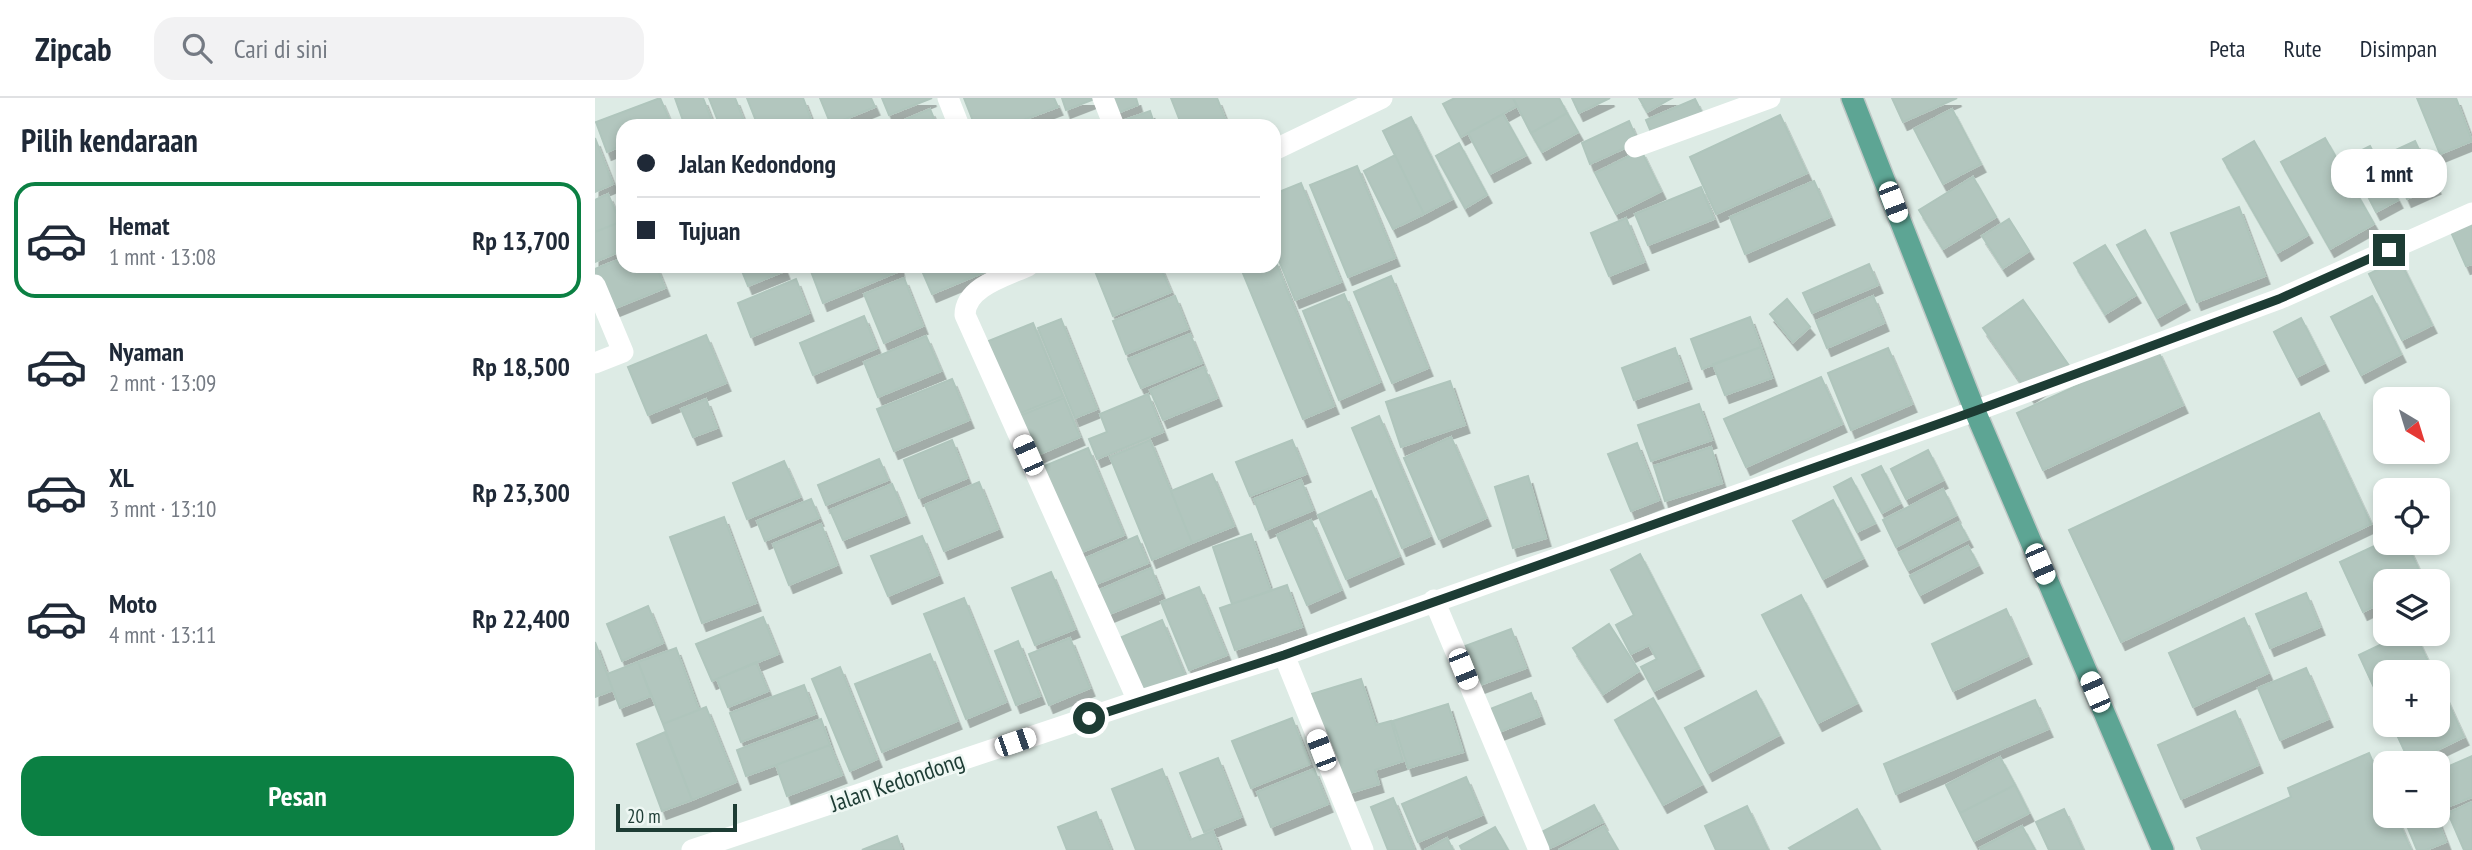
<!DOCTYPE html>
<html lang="id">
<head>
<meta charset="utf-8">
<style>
	body { margin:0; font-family:"PT Sans Narrow",sans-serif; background:#f2f2f3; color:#1f2937; height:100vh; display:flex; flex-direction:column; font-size:26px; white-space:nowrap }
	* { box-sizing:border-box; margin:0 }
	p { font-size:23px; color:#747a83 }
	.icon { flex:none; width:38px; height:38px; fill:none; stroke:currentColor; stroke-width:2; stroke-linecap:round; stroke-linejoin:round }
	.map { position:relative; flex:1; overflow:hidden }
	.drawer { display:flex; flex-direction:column; background:#fff; width:595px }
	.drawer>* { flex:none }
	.top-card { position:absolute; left:21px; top:21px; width:665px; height:154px; border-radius:21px; box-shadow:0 4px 10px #0003; display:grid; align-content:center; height:154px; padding:0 21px; background:#fff }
	.needle { width:46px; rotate:142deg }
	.fabs { position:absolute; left:1778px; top:289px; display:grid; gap:14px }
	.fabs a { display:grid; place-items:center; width:77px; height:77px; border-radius:14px; background:#fff; box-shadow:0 4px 10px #0003; font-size:35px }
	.scale { position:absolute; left:21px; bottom:18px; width:121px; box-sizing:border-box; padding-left:7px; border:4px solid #1d3c34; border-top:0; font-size:19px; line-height:24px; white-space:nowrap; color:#1d3c34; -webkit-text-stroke:5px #eef7f3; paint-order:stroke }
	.end { position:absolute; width:32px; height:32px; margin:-16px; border:9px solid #1d3c34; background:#fff; box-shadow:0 0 0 4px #fff }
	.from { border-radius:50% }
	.bubble { position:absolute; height:49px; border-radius:21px; background:#fff; box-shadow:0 4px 10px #0003; font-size:23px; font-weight:600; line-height:49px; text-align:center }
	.car { position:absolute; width:21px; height:42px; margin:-21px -10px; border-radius:9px; box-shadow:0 0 5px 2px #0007; background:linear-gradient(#fff 24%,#345 0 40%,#fff 0 76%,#345 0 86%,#fff 0) }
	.top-card b { display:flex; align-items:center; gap:24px; height:66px; font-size:26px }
	.top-card b+b { border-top:2px solid #e0e1e3 }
	.top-card i { width:18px; height:18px; background:#1f2937 }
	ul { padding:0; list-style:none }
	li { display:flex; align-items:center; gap:21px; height:116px; margin:0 14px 10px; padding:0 7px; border:4px solid transparent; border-radius:21px }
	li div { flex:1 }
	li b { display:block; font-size:26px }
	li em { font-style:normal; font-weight:600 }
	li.active { border-color:#0b8043 }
	li>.icon { width:63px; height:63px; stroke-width:1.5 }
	h2 { padding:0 21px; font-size:32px; line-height:84px }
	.action { display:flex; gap:14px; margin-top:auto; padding:14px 21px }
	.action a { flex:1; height:80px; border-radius:21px; background:#0b8043; color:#fff; font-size:28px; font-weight:600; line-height:80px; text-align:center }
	header { display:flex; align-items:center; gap:42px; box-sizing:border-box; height:98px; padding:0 35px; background:#fff; border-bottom:2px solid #e0e1e3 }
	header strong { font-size:33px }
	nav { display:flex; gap:38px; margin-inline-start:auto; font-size:24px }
	.search { width:490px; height:63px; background:#f2f2f3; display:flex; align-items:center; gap:18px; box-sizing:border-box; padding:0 24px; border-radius:21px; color:#747a83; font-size:26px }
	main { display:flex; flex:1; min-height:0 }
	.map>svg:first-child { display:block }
</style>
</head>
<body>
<header>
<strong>Zipcab</strong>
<div class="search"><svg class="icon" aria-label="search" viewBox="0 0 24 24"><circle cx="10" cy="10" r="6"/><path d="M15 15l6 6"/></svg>Cari di sini</div>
<nav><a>Peta</a><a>Rute</a><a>Disimpan</a></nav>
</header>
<main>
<section class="drawer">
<h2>Pilih kendaraan</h2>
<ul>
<li class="active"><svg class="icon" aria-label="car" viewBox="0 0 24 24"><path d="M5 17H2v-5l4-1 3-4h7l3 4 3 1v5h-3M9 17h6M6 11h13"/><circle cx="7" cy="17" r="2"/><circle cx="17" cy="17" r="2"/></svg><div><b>Hemat</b><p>1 mnt · 13:08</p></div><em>Rp 13,700</em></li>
<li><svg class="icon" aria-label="car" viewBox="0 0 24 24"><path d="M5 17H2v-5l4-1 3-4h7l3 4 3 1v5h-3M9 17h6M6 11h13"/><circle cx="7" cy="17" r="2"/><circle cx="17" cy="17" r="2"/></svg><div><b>Nyaman</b><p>2 mnt · 13:09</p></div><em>Rp 18,500</em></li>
<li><svg class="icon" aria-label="car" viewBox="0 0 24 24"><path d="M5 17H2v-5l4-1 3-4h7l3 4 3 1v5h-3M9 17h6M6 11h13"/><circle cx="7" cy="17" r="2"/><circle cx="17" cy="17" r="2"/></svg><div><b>XL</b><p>3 mnt · 13:10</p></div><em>Rp 23,300</em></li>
<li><svg class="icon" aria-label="car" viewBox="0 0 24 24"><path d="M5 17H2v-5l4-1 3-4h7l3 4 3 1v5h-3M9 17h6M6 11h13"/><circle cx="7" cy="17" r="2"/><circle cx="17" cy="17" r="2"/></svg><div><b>Moto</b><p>4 mnt · 13:11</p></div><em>Rp 22,400</em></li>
</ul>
<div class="action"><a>Pesan</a></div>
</section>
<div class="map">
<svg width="1877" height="752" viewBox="0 0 1877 752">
	<defs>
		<filter id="shadow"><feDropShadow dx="4.5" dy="8" stdDeviation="0" flood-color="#0004"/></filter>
	</defs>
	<rect width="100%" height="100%" fill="#ddebe5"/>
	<path fill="#b2c6be" stroke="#afc5bc" stroke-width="2" filter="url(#shadow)" d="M65 0 77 28H28V47L12 54 1 24Z
		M80 0H108L119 28H90Z
		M114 0H140L151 28H125Z
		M152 0H208L216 21 198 28H163Z
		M225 0H276L280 9 236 27Z
		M287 0H337L294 17Z
		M369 0H459L463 9 412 28H380Z
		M467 0H496L497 2 471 12Z
		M514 0H541L543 7 520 16Z
		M576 0H622L633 28H587Z
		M860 0H918L922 8 866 39 848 6Z
		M918 0H964L972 15 936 35Z
		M977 0H1015L984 15Z
		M1044 0H1077L1052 14Z
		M1297 0H1362L1308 24Z
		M1822 0H1861L1877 43 1845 56Z
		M1100 1 1108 17 1058 39 1051 22Z
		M335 11 342 28H295Z
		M1357 11 1386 66 1348 86 1319 31Z
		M555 13 560 28H526L524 24Z
		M972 15 983 34 947 54 936 35Z
		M908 16 931 57 895 76 873 35Z
		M1185 17 1212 75 1121 116 1095 59Z
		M816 19 857 101 829 116 788 33Z
		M1034 23 1043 44 995 66 987 45Z
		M0 40 18 86 0 94Z
		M1730 40 1779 126 1735 151 1686 64Z
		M1659 43 1713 137 1682 155 1628 61Z
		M1820 43 1841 88 1812 101 1792 56Z
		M864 45 892 97 870 110 841 58Z
		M1775 48 1803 102 1781 114 1753 59Z
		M1046 52 1066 93 1021 116 1000 75Z
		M800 57 829 116 798 131 769 73Z
		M762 68 800 160 753 179 715 87Z
		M1378 79 1401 119 1348 151 1324 112Z
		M1219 83 1235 119 1150 156 1135 119Z
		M706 85 746 184 700 202 679 150V96Z
		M1106 89 1119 121 1053 147 1040 116Z
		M13 96 25 124 0 134V102Z
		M1644 109 1670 178 1602 204 1576 135Z
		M1031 120 1049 164 1014 178 996 135Z
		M1414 121 1434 153 1408 170 1387 138Z
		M25 124 28 152 0 164V134Z
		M1877 125V166L1871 168 1856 134Z
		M1550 132 1590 204 1562 220 1522 147Z
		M1510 147 1541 197 1510 216 1479 165Z
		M28 160V168H61L70 190 8 215 0 195V171Z
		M679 160 739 308 708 321 645 168H679Z
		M1804 161 1837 227 1807 242 1774 176Z
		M1274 166 1283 187 1217 215 1208 195Z
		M145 168H188L190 173 153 188Z
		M214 168H304L305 173 228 205Z
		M325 168H404L337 196Z
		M498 168H565L576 194 518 218Z
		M796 178 833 270 797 285 759 194Z
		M309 180 328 228 289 245 269 196Z
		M201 181 214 215 156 239 143 205Z
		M749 196 785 284 744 302 708 213Z
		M580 198 593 231 531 256 518 223Z
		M1278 198 1289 225 1232 250 1221 223Z
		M1777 198 1806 256 1766 277 1736 219Z
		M1192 201 1215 229 1198 244 1175 216Z
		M1428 202 1475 269 1435 297 1388 230Z
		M269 218 282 250 218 277 205 245Z
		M1155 219 1166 249 1107 271 1096 241Z
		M1706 220 1729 265 1702 279 1679 234Z
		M466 221 502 311 480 320 443 230Z
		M438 225 468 298 421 317 391 244Z
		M595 236 607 265 546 290 533 261Z
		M111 237 131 285 53 317 33 269Z
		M331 238 346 273 283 299 269 264Z
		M1166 249 1177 280 1130 297 1118 266Z
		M1080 250 1092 283 1039 302 1027 270Z
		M1293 250 1317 306 1256 332 1233 275Z
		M1562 251 1588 307 1448 372 1422 315Z
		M609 269 622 300 568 322 555 292Z
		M1226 279 1247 326 1151 369 1129 321Z
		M357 281 374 322 299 353 282 311Z
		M855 283 870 327 806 349 791 304Z
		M553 296 568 334 502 361 494 341 512 334 505 316Z
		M469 300 485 339 438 359 422 319Z
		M111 301 122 330 98 339 86 311Z
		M1104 306 1117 342 1056 363 1043 327Z
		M1724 315 1776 426 1526 544 1474 432Z
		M784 318 835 438 807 450 757 330Z
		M856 339 891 420 844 441 809 360Z
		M357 342 372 380 324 400 309 362Z
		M555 342 597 445 557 462 515 359Z
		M697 342 711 376 655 398 641 364Z
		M1042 345 1064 402 1036 413 1013 356Z
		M1116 349 1127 385 1070 403 1059 368Z
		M493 350 529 437 482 456 447 369Z
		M1333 352 1348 382 1311 401 1296 371Z
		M284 361 293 382 231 407 223 387Z
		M189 363 205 399 152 421 138 385Z
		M1286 368 1305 405 1287 415 1267 377Z
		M617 376 639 428 597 445 576 393Z
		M933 378 951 440 918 450 900 389Z
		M1256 380 1280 425 1262 434 1239 389Z
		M706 382 718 412 671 432 659 401Z
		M384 384 403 431 349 453 330 407Z
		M297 386 310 417 248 442 235 412Z
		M1348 391 1361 417 1301 449 1288 422Z
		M776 393 804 458 751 481 723 417Z
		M216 401 224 420 170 443 162 423Z
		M1238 402 1268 460 1228 481 1198 423Z
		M129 419 161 505 107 525 75 439Z
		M716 422 746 492 712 507 682 437Z
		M1364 424 1373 441 1313 472 1304 455Z
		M226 426 242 467 194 487 178 446Z
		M656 436 676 493 637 506 618 449Z
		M327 438 343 477 293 498 276 458Z
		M542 438 553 465 494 489 484 463Z
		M1790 443 1811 444 1829 483H1790V503L1768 514 1745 464Z
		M1373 448 1383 467 1325 497 1315 478Z
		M1045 456 1104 570 1059 593 1046 569 1062 561 1054 547 1036 556 1021 527 1039 517 1016 472Z
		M556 470 566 495 512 517 502 493Z
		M456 474 480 531 440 547 417 490Z
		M692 487 707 529 640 552 625 510Z
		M604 489 632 557 594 572 566 504Z
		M1711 495 1725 529 1675 550 1661 516Z
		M1206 497 1262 605 1223 625 1167 517Z
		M369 500 411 604 371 621 329 516Z
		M53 508 68 545 27 563 12 526Z
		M1411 511 1432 558 1358 593 1337 546Z
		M168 519 183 556 117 583 101 546Z
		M1649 520 1673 575 1598 609 1574 555Z
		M567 522 591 580 545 599 522 541Z
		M1014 526 1044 573 1008 596 978 550Z
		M916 531 931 570 885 587 870 548Z
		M1808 536H1820L1838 574H1790V613L1764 557Z
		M475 540 495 590 454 607 434 556Z
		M423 543 445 598 421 607 400 553Z
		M0 544 18 592 0 599Z
		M81 550 104 612 68 626 43 564Z
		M335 556 362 623 287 654 260 586Z
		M43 564 56 598 25 610 12 576Z
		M161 564 173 593 133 609 122 581Z
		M245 569 282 661 255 673 217 581Z
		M1711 570 1733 621 1685 642 1663 590Z
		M766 581 781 627 796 623 808 663 780 672 784 686 748 697 717 596Z
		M1843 583 1869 639 1815 665 1797 626H1843Z
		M209 587 220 616 146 644 135 615Z
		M1161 593 1184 637 1113 675 1090 630Z
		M936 595 945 618 899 636 890 613Z
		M1058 600 1107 686 1068 707 1020 622Z
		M1440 602 1453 631 1301 696 1289 666Z
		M853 606 868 654 813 670 798 623Z
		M111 609 141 684 97 702 68 626Z
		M1640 613 1663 667 1586 701 1563 647Z
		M697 620 715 666 656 690 637 643Z
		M226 621 235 647 151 678 142 652Z
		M70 634 97 702 67 713 42 646Z
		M235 647 247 677 192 698 181 667Z
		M1774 655 1790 692V718H1801L1816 752H1607L1602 740 1696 699 1693 690Z
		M1877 658V699L1850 710 1843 692V673Z
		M1405 659 1420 687 1365 715 1351 687Z
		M623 660 646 719 609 734 585 675Z
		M567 671 595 742 618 733 625 752H541L517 691Z
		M719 671 733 706 676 729 662 694Z
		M871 679 887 717 823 744 807 706Z
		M1420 687 1434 715 1379 743 1365 715Z
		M798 700 819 751 818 752H793L776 709Z
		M1877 704V752H1869L1853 715Z
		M999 707 1008 724 951 752 943 736Z
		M1152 708 1173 752H1121L1110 728Z
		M1262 711 1285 752H1196L1194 750Z
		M1469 711 1488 752H1454L1441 724Z
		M501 714 516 752H472L463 729Z
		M1808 718H1841L1851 744 1831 752H1822Z
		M1009 728 1023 752H964Z
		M1427 728 1440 752H1386L1385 750Z
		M900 729 913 752H867L865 748Z
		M302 738 307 752H267Z
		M852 740 858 752H830Z"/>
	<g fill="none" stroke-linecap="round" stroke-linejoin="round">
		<g stroke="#c0c8c6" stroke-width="24">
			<path id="major" d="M1257 0 1380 313 1568 752"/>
		</g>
		<path stroke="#fff" stroke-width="21" d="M353 0 364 28
			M508 0 519 28
			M1040 49 1175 0
			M679 52 787 0
			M433 168C411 178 370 189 370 217L543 603
			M0 187 28 254 0 265
			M839 502 944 752
			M689 557 768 752
			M97 752 543 603 689 557 1380 313 1684 201 1877 115"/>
		<use href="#major" stroke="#5da594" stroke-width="21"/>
	</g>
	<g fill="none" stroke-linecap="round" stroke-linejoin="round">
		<path stroke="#1d3c34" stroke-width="9" d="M494 620 689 557 1380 313 1684 201 1794 152"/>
	</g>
	<g text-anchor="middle" stroke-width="5" stroke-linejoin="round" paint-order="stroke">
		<g font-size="24" fill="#1d3c34" stroke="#eef7f3">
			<text transform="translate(302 684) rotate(-19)" y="8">Jalan Kedondong</text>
		</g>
	</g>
</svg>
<div class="fabs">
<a><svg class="needle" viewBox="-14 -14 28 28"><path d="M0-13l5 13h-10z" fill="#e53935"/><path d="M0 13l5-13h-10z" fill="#747a83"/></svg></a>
<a><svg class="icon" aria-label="locate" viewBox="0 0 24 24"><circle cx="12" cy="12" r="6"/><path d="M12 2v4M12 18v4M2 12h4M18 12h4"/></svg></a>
<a><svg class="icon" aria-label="layers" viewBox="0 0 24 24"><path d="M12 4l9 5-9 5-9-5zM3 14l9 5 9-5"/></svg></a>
<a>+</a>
<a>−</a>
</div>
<div class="scale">20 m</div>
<i class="end from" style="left:494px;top:620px"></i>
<i class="end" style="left:1794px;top:152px"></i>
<div class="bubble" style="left:1736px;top:51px;width:116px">1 mnt</div>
<i class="car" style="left:1298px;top:104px;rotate:159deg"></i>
<i class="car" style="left:433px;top:357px;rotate:336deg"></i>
<i class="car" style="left:1445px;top:466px;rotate:157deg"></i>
<i class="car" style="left:868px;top:571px;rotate:158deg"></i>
<i class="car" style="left:1500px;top:594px;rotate:337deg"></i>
<i class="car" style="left:420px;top:644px;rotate:71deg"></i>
<i class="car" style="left:726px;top:652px;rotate:339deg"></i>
<div class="top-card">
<b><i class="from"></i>Jalan Kedondong</b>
<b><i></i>Tujuan</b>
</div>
</div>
</main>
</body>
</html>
